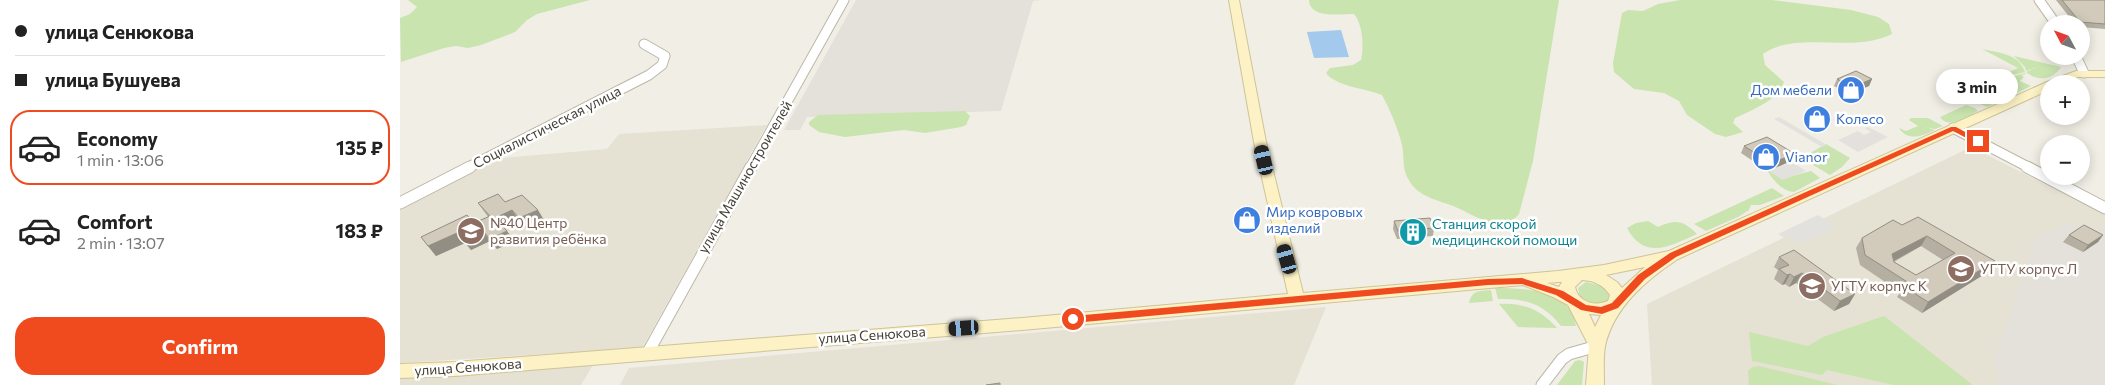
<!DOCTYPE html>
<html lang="en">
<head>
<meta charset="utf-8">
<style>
	body { margin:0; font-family:Commissioner,sans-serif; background:#f6f6f6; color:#222; height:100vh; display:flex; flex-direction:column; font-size:19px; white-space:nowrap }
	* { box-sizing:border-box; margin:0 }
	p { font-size:16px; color:#767676 }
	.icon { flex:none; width:28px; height:28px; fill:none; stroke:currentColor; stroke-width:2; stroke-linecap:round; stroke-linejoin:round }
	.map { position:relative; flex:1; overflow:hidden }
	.sheet { display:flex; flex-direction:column; background:#fff; width:400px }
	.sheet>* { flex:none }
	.banner { display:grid; align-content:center; height:110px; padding:0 15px; background:#fff }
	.needle { width:32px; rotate:311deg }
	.buttons { position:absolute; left:1640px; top:15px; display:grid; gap:10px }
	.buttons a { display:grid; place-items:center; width:50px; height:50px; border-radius:50%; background:#fff; box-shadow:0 2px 12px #0003; font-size:25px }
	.end { position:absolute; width:22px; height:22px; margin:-11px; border:6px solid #ef4b1f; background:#fff; box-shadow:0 0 0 2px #fff }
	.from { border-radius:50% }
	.bubble { position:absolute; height:35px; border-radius:18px; background:#fff; box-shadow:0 2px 12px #0003; font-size:16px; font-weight:700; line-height:35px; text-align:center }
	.car { position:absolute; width:15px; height:30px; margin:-15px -8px; border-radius:6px; box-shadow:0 0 4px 1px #0007; background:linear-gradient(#222 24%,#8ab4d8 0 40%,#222 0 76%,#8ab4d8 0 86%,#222 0) }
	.banner b { display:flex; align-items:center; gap:18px; height:48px; font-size:19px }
	.banner b+b { border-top:1px solid #e0e0e0 }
	.banner i { width:12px; height:12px; background:#222 }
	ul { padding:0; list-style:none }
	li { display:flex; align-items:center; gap:15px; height:75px; margin:0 10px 8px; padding:0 5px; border:2px solid transparent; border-radius:20px }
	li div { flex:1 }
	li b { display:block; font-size:19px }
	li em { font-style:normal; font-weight:700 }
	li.current { border-color:#ef4b1f }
	li>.icon { width:45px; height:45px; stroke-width:1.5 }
	.cta { display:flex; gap:10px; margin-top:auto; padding:10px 15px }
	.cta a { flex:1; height:58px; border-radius:20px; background:#ef4b1f; color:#fff; font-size:20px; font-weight:700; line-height:58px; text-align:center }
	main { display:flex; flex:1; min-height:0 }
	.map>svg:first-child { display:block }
</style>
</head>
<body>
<main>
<section class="sheet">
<div class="banner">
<b><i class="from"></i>улица Сенюкова</b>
<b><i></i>улица Бушуева</b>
</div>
<ul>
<li class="current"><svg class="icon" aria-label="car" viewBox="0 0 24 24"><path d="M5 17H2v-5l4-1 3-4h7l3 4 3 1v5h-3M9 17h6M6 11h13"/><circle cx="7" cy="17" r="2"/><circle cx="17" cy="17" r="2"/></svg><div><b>Economy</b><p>1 min · 13:06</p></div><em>135 ₽</em></li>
<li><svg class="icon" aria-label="car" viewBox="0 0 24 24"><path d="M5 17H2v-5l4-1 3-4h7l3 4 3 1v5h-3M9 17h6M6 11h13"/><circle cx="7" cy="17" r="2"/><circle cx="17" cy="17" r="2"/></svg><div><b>Comfort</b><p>2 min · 13:07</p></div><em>183 ₽</em></li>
</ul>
<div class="cta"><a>Confirm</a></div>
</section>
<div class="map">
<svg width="1705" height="385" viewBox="0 0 1705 385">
	<rect width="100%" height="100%" fill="#f1eee5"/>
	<path fill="#e5e1d3" d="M367 125 242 348 0 363V206L90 159 207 149 219 134Z
		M1571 147 1705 214V385H1252L1247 304Z
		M926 307 894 385H220L229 368Z
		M196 360 181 385H0V372Z"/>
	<path fill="#e4e0da" d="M456 0H641L633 1 601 111 407 117 400 130H384Z
		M1666 224 1705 228V385H1599L1594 362 1635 237Z"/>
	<path fill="#c9e4af" d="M8 0H190L137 14 127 20 115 32 81 45 68 48 56 46 44 48 1 62 0 18 10 14 17 7Z
		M909 0H1159L1133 161 1119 214C1103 233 1076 217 1060 209 1042 200 1022 200 1010 182 1001 169 1005 158 1002 145 998 128 990 110 982 95 967 89 935 86 926 73L930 68 953 65 961 60C964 48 963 24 954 14 940 14 910 19 909 0Z
		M1280 0H1372L1451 10 1478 17 1489 24 1492 34C1452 54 1397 30 1363 54L1365 65 1384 82C1376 102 1353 109 1335 118L1333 123 1343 132 1326 137 1315 134 1287 115 1279 101 1264 93 1234 89 1214 72 1213 63 1222 13 1228 10 1243 11 1258 4Z
		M1582 49C1598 53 1619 53 1625 72L1600 78 1568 91 1618 68Z
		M1614 56 1661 67C1653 80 1638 82 1626 72L1639 66 1626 71 1625 67Z
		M1625 73 1626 74 1621 75 1624 77 1620 81 1631 86 1587 107 1573 101 1578 98 1568 93 1594 82Z
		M1566 105 1575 108 1578 111C1567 117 1549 130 1540 117Z
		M565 111 570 116 566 125 561 127 525 133 504 130 445 137 419 132 409 125V122L418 115Z
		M1511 118H1528L1543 126 1535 129 1525 127 1535 130C1523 136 1508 142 1499 128L1506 131 1518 126 1509 120Z
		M1426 144 1450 158 1442 167 1430 175 1408 162 1405 156Z
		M1367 170 1385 178 1411 171 1420 178 1394 192C1382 191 1373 180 1367 170Z
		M1372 188 1384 196 1360 205H1351L1349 210 1338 217 1306 231 1294 224Z
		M1248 221 1258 227C1275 220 1282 219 1297 234 1270 246 1245 261 1227 228L1236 223Z
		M1186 282 1202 286 1209 294 1208 301C1198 307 1189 303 1180 297L1178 288Z
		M1095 288C1123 288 1171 289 1176 326H1161C1144 304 1125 298 1098 299Z
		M1091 290 1093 301 1069 303C1072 290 1079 291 1091 290Z
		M1099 304C1123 302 1141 310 1157 328L1118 327Z
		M1484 316 1573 385H1494L1427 370 1422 375 1352 361 1349 332 1408 346 1423 337Z
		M1180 360 1184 362 1182 385H1157L1175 361Z
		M1359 366 1433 384 1437 385H1349L1348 371 1352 367Z"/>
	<path fill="#e2e1dd" d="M1379 117 1427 145 1422 147 1374 119Z
		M1468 127 1488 137 1458 152 1438 140 1458 131 1464 135 1471 132 1465 128Z
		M1392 162 1406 171 1382 180 1369 171Z
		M1418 215 1436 227 1401 244 1389 236 1384 238 1378 234Z"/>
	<path fill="#a3caec" d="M941 30 949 57 914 58 907 32Z"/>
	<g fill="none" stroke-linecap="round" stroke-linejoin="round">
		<g stroke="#bcb7a8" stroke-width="11">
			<path id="street-far1" d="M1639 0 1656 24
				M1676 56 1684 73
				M1553 128 1630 168
				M67 168 249 75 262 65 265 56 244 44
				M350 168 444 0"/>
		</g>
		<g stroke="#bcb7a8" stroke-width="13">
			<path id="street" d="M1627 167 1705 208
				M0 203 70 167
				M247 354 351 167
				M1142 385 1162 359 1169 354 1197 346"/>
		</g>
		<g stroke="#cfc397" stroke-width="2">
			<path id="secondary" d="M829 0H839L866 142 903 293 1158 271 1204 265 1269 251 1647 82 1676 71H1705V77H1678L1662 84H1649V90L1278 259C1246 280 1214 307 1205 346 1203 359 1204 372 1204 385H1186L1189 346 1168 305 1153 297 1123 285 622 330 55 376 0 378V364L55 362 622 318 888 294 854 142ZM1245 267 1222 288 1217 282 1206 275ZM1182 280C1195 281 1203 285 1210 295L1208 301C1195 307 1178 302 1175 287ZM1158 282H1162L1159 287 1147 283ZM1189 314 1201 315 1195 327Z"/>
		</g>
		<use href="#street-far1" stroke="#fff" stroke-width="9"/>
		<use href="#street" stroke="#fff" stroke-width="11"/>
		<use href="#secondary" fill="#fcf2c5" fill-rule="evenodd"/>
	</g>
	<path fill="#b5afa1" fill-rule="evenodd" d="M1656 0H1705V29L1681 27V24H1675Z
		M1437 79H1472L1469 86 1450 94 1434 86Z
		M1344 146 1395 154 1391 161 1368 171 1341 153Z
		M105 202 144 220 126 229 118 220 104 227 114 241 97 249 90 241 71 250 65 243 36 256 21 237 74 223 88 217 78 203Z
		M1518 217 1588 272 1522 313 1497 297 1500 292 1460 265 1456 248 1462 238 1502 225ZM1521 246 1543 260 1516 275 1494 262Z
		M994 221 1034 228 1033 236 997 239 993 229Z
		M1669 235H1703L1698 242 1683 252 1663 242Z
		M1379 257 1455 294 1449 304 1434 311 1396 283 1389 287 1385 284 1382 285 1374 279 1378 270 1374 267Z"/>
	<path fill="#938e83" d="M1472 79 1469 86 1450 94 1453 87Z
		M1395 154 1391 161 1368 171 1371 163Z
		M112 210 118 220 102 228 95 218Z
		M138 210 144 220 126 229 119 218Z
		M83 231 90 241 71 250 63 239Z
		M107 231 114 241 97 249 90 239Z
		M57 233 65 243 36 256 28 246Z
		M1703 235 1698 242 1683 252 1688 245Z
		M1527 236 1521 246 1486 265 1492 254Z
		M1595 261 1588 272 1522 313 1528 302Z
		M1402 273 1396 283 1389 287 1394 277Z
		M1390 274 1385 284 1382 285 1387 275Z
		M1455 294 1449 304 1434 311 1440 301Z"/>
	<path fill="#d2cbbb" stroke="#938e83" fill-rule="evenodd" d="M1662 0H1705V24L1680 22Z
		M1456 71 1472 79 1453 87 1437 79Z
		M1367 137 1395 154 1371 163 1344 146Z
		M98 194 105 202 122 195 138 210 119 218 112 210 95 218 107 231 90 239 83 231 63 239 57 233 28 246 21 237 67 215 74 223 90 216 78 203Z
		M1518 217 1595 261 1528 302 1503 286 1509 283 1465 255 1462 238 1493 220 1502 225ZM1527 236 1555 253 1516 275 1494 262 1492 254Z
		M1030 218 1034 228 998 231 994 221Z
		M1684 225 1703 235 1688 245 1669 235Z
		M1394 250 1455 294 1440 301 1402 273 1394 277 1390 274 1387 275 1379 269 1389 265 1379 257Z
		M600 383V385H586Z"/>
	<path fill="#ef4b1f" d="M1551 127H1556L1582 141 1576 143 1553 131 1276 257 1245 279 1218 308 1202 314 1181 310 1156 295 1122 284 1088 285 673 323 668 319 673 316 1088 279 1122 278 1163 291 1186 305 1201 307 1212 303 1238 275 1270 253Z"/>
	<defs>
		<g id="shop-disc" transform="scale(1.4375)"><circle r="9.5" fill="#3f7fe0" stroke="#fff"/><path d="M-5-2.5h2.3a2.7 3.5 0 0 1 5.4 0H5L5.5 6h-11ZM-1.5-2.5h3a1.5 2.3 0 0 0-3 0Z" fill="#fff"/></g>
		<g id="school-disc" transform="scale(1.4375)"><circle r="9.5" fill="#8d6e63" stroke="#fff"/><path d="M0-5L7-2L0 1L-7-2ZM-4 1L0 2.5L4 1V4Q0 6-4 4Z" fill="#fff"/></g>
		<g id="building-disc" transform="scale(1.4375)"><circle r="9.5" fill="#0f9aa8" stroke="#fff"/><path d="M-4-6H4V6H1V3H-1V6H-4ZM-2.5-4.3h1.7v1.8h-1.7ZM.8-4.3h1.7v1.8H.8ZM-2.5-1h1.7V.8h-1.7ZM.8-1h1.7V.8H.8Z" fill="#fff"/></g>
		<g id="university-disc" transform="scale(1.4375)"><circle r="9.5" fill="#8d6e63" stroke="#fff"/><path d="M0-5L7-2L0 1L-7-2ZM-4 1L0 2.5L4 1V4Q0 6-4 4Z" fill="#fff"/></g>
	</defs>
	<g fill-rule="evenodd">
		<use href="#shop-disc" x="1451" y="90"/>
		<use href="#shop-disc" x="1417" y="119"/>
		<use href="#shop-disc" x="1366" y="157"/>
		<use href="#shop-disc" x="847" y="220"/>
		<use href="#school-disc" x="71" y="231"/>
		<use href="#building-disc" x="1013" y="232"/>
		<use href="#university-disc" x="1561" y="269"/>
		<use href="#university-disc" x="1412" y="286"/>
	</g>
	<g text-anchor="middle" stroke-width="5" stroke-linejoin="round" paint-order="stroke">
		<g font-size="14" fill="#366cbe" stroke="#fff" text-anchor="start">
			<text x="1432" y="95" text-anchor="end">Дом мебели</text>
			<text x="1436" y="124">Колесо</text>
			<text x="1385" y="162">Vianor</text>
			<text x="866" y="217">Мир ковровых<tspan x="866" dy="16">изделий</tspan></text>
		</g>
		<g font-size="14" fill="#433f35" stroke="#fff">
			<text transform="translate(147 127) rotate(-27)" y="5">Социалистическая улица</text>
			<text transform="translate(345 177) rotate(-60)" y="5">улица Машиностроителей</text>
			<text transform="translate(472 335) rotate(-4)" y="5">улица Сенюкова</text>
			<text transform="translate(68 367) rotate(-4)" y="5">улица Сенюкова</text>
		</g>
		<g font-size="14" fill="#785e54" stroke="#fff" text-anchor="start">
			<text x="90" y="228">№40 Центр<tspan x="90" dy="16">развития ребёнка</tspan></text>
			<text x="1580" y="274">УГТУ корпус Л</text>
			<text x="1431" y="291">УГТУ корпус К</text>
		</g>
		<g font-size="14" fill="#0d838f" stroke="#fff" text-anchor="start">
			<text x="1032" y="229">Станция скорой<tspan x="1032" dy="16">медицинской помощи</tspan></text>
		</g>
	</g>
</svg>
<div class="buttons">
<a><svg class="needle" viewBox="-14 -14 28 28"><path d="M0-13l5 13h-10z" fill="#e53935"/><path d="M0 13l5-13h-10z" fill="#767676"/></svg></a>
<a>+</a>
<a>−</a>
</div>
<i class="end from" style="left:673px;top:319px"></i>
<i class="end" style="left:1578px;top:141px"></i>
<div class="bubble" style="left:1536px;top:69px;width:82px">3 min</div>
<i class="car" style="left:864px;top:160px;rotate:347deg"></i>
<i class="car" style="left:887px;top:259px;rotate:344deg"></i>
<i class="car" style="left:564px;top:328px;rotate:266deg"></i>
</div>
</main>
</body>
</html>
